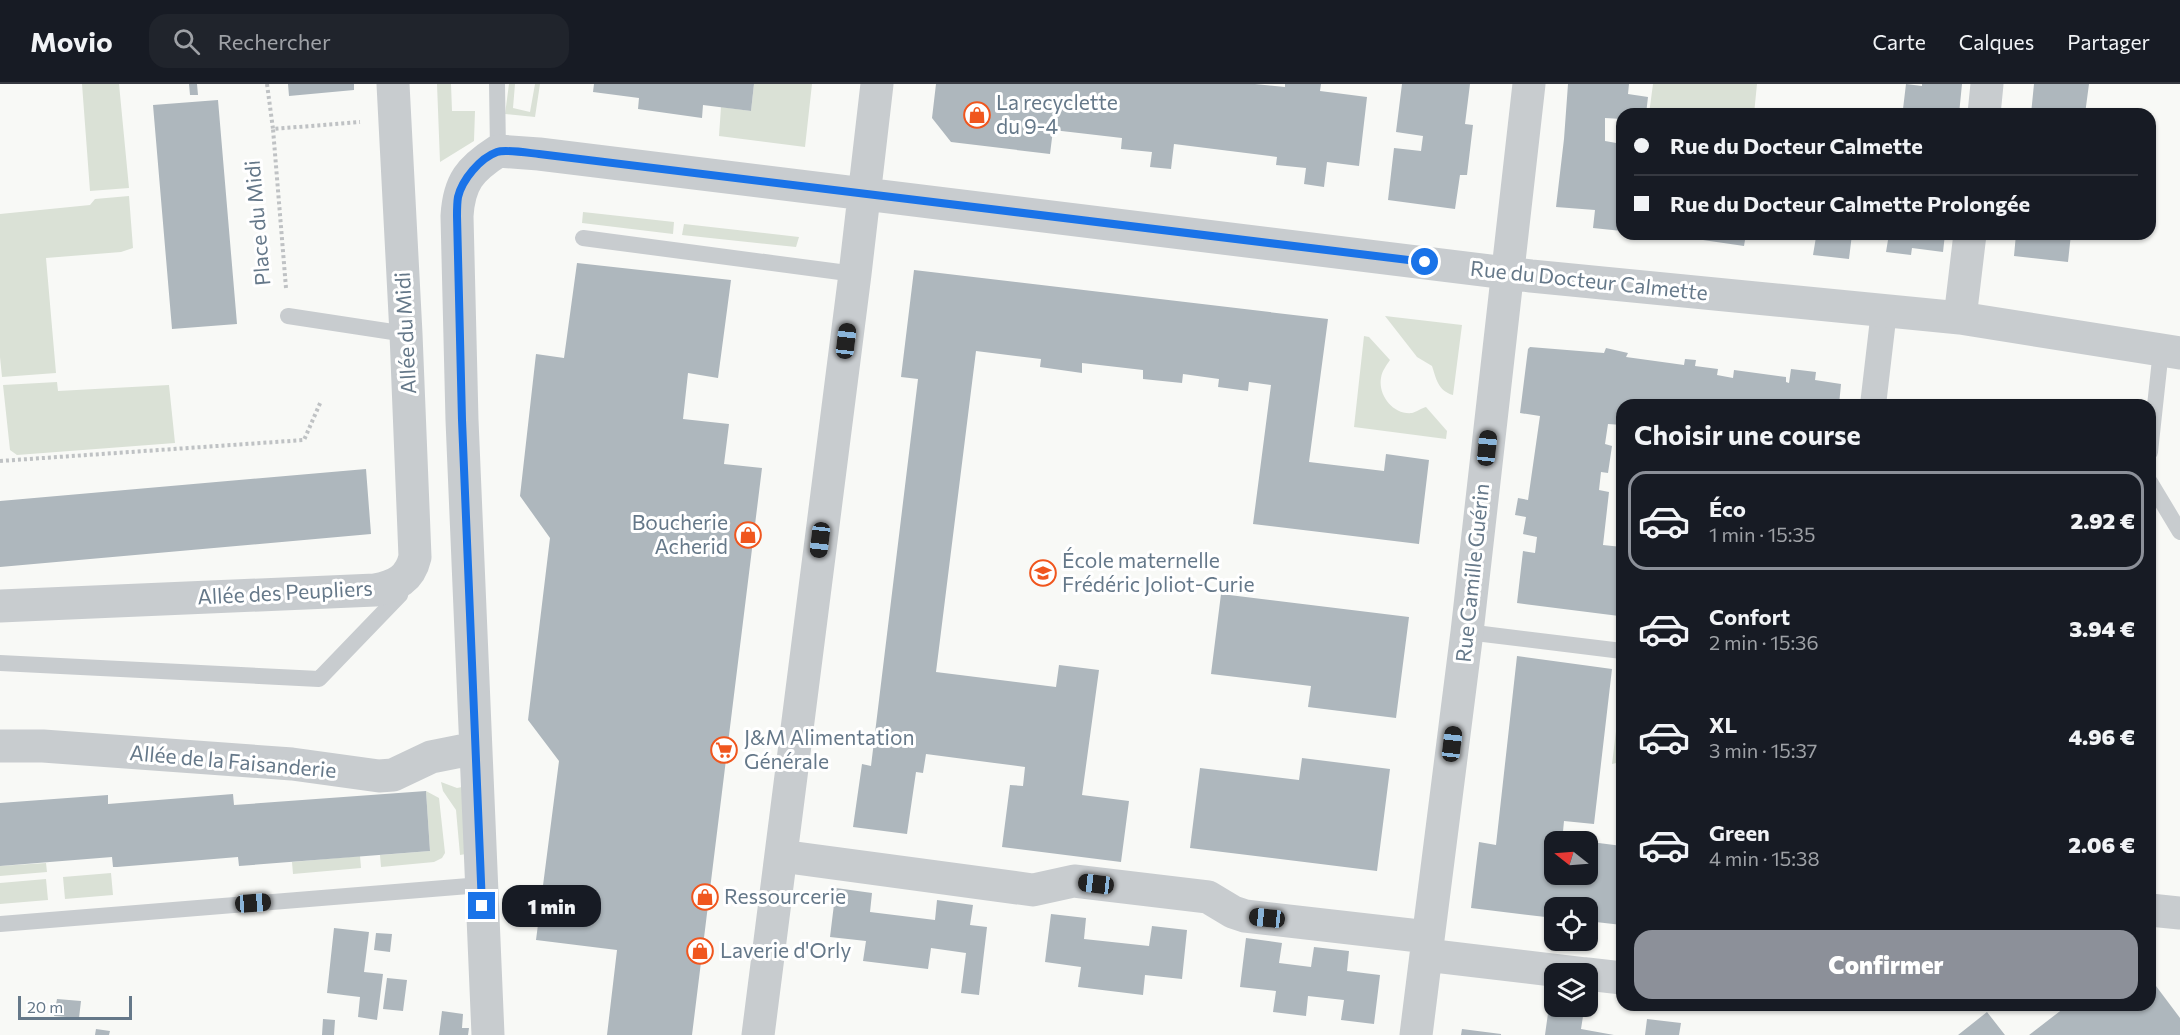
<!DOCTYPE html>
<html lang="fr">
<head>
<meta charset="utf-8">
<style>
	body { margin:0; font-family:Commissioner,sans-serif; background:#20242c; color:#f1f3f6; height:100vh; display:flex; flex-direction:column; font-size:22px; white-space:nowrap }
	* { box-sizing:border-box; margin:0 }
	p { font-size:20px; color:#9ea1a6 }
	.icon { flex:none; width:33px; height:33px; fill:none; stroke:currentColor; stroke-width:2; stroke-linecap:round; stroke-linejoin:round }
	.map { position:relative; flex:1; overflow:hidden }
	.panel { position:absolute; left:1616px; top:315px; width:540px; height:612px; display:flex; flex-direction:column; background:#171b24; border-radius:18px; box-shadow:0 2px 4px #0004 }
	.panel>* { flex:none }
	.guide { position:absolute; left:1616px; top:24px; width:540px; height:132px; border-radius:18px; box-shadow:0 2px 4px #0004; display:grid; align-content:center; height:132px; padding:0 18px; background:#171b24 }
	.needle { width:39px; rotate:287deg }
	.fabs { position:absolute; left:1544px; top:747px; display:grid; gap:12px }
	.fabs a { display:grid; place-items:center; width:54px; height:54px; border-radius:12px; background:#171b24; box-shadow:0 2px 4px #0004; font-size:30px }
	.scale { position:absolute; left:18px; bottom:15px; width:114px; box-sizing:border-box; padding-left:6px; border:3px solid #657889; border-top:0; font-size:16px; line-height:21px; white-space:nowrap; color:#657889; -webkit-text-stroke:4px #fff; paint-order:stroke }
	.end { position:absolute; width:27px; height:27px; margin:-14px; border:8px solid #1a73e8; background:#fff; box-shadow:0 0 0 3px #fff }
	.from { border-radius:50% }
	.bubble { position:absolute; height:42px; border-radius:18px; background:#171b24; box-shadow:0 2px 4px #0004; font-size:20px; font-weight:800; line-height:42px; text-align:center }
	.car { position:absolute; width:18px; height:36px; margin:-18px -9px; border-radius:8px; box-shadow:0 0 4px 2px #0007; background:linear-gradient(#222 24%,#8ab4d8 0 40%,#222 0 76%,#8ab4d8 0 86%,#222 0) }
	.guide b { display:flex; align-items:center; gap:21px; height:57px; font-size:22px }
	.guide b+b { border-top:2px solid #363941 }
	.guide i { width:15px; height:15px; background:#f1f3f6 }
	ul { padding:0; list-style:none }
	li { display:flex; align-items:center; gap:18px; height:99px; margin:0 12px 9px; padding:0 6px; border:3px solid transparent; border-radius:18px }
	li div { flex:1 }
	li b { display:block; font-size:22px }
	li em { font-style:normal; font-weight:800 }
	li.on { border-color:#8c9099 }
	li>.icon { width:54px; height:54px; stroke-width:1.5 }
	h2 { padding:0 18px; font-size:27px; line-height:72px }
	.action { display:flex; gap:12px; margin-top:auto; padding:12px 18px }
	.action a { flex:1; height:69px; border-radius:18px; background:#8c9099; color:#fff; font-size:24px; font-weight:800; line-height:69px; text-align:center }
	header { display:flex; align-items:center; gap:36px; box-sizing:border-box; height:84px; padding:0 30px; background:#171b24; border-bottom:2px solid #363941 }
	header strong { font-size:28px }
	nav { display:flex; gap:33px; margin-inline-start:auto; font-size:21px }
	.search { width:420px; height:54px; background:#20242c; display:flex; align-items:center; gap:15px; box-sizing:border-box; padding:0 21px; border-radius:18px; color:#9ea1a6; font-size:22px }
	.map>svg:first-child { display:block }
</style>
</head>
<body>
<header>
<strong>Movio</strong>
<div class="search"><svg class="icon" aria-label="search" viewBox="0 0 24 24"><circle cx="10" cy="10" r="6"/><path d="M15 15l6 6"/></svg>Rechercher</div>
<nav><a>Carte</a><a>Calques</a><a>Partager</a></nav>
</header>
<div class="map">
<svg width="2180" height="951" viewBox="0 0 2180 951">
	<rect width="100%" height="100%" fill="#f8f9f6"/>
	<path fill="#dae1d6" d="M82 0H119L129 104 90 107Z
		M437 0H451L452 27H475L474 57 440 78Z
		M509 0H515L513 24 530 28 535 0H540L535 33 505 30Z
		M754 0H812L805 63 719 52 721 23 751 27Z
		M1653 0H1757L1754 30H1649Z
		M129 112 133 164 121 168 46 174 56 289 2 293 0 273V130L90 121 95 115Z
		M583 128 674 138 673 150 582 139Z
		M684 140 799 153 796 163 682 151Z
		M1385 232 1462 241 1453 311C1438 307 1436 294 1432 282L1417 273Z
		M1364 252 1369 253 1390 276C1386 282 1382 287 1381 294 1378 311 1393 331 1412 329 1416 328 1422 324 1426 323L1447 347 1446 355 1354 343Z
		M57 298 58 307 169 301 175 359 17 371 10 366 3 301Z
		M1621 606V678L1612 680Z
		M441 698 457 704 467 702 466 770 460 771 456 726 443 707Z
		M426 707 439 714 445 769 442 774 434 778 381 783 380 771 430 767Z
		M360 772 361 784 293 790 292 778Z
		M46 779 47 788 0 792V782Z
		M111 789 113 811 65 815 63 793Z
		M46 795 48 816 0 820V799Z"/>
	<path fill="#aeb7bd" d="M189 0H197L198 11H190Z
		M288 0H354V6L289 12Z
		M594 0H754L751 27 703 21 702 34 638 25 639 14 593 8Z
		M936 0H1255L1285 3V0H1321L1320 7 1367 13 1359 82 1327 78 1324 103 1304 100 1306 84 1276 81 1277 73 1174 60 1171 85 1150 83 1152 68 1121 65 1122 54 1053 46 1050 70 951 58 932 34Z
		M1402 0H1470L1465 40 1473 41 1467 91H1460L1455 125 1388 116 1394 64 1421 67 1423 52 1396 48Z
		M1568 0H1629L1628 10 1648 13 1646 30H1622V35L1605 34V57L1622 60V147L1593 144 1595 126 1556 123 1564 55Z
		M1906 0 1922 2V0H1962L1959 30H1918V27L1903 25Z
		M2034 0H2089L2085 30H2031Z
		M218 16 237 240 172 245 153 21Z
		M1703 150H1746L1744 162 1703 156Z
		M1807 150H1852L1849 175 1813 171 1816 153Z
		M1889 150H1945L1943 168 1912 164 1911 171 1886 168Z
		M2016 150H2071L2068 178 2014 172Z
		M577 179 731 196 718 294 688 289 683 335 729 340 724 380 762 384 692 951H607L617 866 536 856 559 677 528 636 550 454 520 412 536 270 564 274Z
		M914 186 1328 235 1309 378 1384 387 1386 370 1429 376 1419 460 1253 440 1271 301 1249 298 1248 307 1218 303 1219 295 1183 290 1182 299 1143 295V286L1082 279V289L1040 283 1041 275 976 267 936 588 1056 603 1059 581 1099 586 1082 711 1129 717 1121 778 1002 763 1010 701 1023 702 1025 683 926 670 923 689 916 688 907 750 853 743 862 680 871 682 918 295 901 293Z
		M1530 263 1604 269 1606 264 1628 269 1626 273 1684 281 1685 275 1696 276 1695 282 1718 285 1717 291 1733 294 1734 286 1786 293V298L1789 299 1791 285 1816 288 1815 296 1841 300 1839 321H1622V341L1608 340 1605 360 1612 362 1608 389 1601 388 1599 406 1609 408 1603 461 1622 463V510L1619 532 1517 519 1523 467 1535 469 1537 453 1523 450 1526 433 1515 431 1518 414 1528 416 1540 332 1520 329 1528 265Z
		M366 385 371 450 0 483V417Z
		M1221 510 1409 533 1396 634 1308 623 1311 602 1211 590Z
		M1517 572 1612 585 1594 740 1564 737 1562 758H1554V790H1587V775H1590L1591 758 1622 762V841L1587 837V824H1554V834L1471 824 1479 758 1496 761Z
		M1302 674 1390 685 1377 787 1190 764 1200 684 1299 696Z
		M426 707 430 767 239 782 238 773 117 783H113L112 773 0 782V719L108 711V720L233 710 234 721Z
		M836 804 872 809 870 828 935 836 937 816 973 821 970 841 987 843 979 911 961 909 966 869 931 864 928 885 863 877 866 857 830 853Z
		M1051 830 1086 834 1084 855 1149 862 1152 842 1187 846 1182 895 1145 891 1143 911 1078 903 1081 883 1045 878Z
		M334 844 369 848 364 888 383 890 377 936 358 933 360 913 327 909Z
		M376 849 392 850 390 868 374 866Z
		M1246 854 1282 859 1279 879 1311 883 1314 863 1349 867 1347 887 1380 891 1374 940 1341 936 1344 916 1308 912 1306 932 1273 928 1276 907 1240 903Z
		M387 894 407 896 403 927 383 925Z
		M2150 894 2180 934V951H2029L2068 921H2150Z
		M57 915 81 917 79 934 54 932Z
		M1549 922 1584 926 1581 945 1614 951H1545Z
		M442 927 463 930 462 944H469L468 951H439Z
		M1987 928 2005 951H1958Z
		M323 935 335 936 334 951H322Z
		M1647 935 1681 939 1679 951H1645Z
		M96 945 110 947 109 951H95Z
		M1462 945 1501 950V951H1461Z"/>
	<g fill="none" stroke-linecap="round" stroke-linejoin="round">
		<path stroke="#bfc2c4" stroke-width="4" stroke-dasharray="3 3" stroke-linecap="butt" d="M267 0 273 45
			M286 204 273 45 360 38
			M0 377 304 356 321 317"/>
		<path stroke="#c8cccf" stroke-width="16" d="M497 0 498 67
			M583 154 855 190
			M288 232 406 250
			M2150 368 2161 266
			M2150 398 2180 448
			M1467 548 1622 567
			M0 579 319 595 400 511 403 499
			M0 840 481 801"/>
		<path stroke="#c8cccf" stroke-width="26" d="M1873 321 1884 227"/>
		<path stroke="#c8cccf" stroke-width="33" d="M1984 30 1987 0
			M1960 234 1970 150
			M0 522 375 506C396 502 410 495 415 473L406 250 393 0
			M0 662H43L292 680 379 692 393 691 431 673 461 667
			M781 772 1033 806 1074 797 1208 813 1233 828 1245 832 1428 853
			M2150 826 2180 829
			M1426 871 1467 548 1529 0
			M1587 890 1622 894
			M488 951 462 336 457 132C459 98 470 85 498 67L539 70 1531 192 1960 234 2180 269
			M758 951 855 190 877 0
			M1416 951 1426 871 1585 890"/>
	</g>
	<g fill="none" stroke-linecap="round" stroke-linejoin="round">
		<path stroke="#1a73e8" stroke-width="8" d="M482 822 462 336 457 132C457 126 457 119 458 113 462 96 480 74 497 68 505 65 529 69 539 70L1425 178"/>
	</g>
	<defs>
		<g id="shop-ring" transform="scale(1.35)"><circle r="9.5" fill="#fff" stroke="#f0561e" stroke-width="1.5"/><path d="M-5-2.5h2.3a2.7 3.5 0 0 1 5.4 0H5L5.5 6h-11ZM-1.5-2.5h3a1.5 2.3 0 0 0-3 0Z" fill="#f0561e"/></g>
		<g id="school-ring" transform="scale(1.35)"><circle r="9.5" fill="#fff" stroke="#f0561e" stroke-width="1.5"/><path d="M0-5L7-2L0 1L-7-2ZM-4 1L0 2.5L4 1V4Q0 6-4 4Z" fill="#f0561e"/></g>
		<g id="supermarket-ring" transform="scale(1.35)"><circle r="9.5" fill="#fff" stroke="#f0561e" stroke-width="1.5"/><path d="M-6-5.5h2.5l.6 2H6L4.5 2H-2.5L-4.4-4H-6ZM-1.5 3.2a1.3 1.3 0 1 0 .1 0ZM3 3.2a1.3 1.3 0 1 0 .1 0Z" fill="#f0561e"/></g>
	</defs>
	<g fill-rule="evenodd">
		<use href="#shop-ring" x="977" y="31"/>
		<use href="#shop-ring" x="748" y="451"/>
		<use href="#school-ring" x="1043" y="489"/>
		<use href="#supermarket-ring" x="724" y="666"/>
		<use href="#shop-ring" x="705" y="813"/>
		<use href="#shop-ring" x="700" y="867"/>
	</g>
	<g text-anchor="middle" stroke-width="6" stroke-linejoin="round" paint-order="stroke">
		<g font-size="21" fill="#657889" stroke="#fff" text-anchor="start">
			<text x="996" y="26">La recyclette<tspan x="996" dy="24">du 9-4</tspan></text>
			<text x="728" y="446" text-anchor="end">Boucherie<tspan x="728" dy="24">Acherid</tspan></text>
			<text x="1062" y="484">École maternelle<tspan x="1062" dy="24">Frédéric Joliot-Curie</tspan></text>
			<text x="744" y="661">J&amp;M Alimentation<tspan x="744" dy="24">Générale</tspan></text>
			<text x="724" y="820">Ressourcerie</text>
			<text x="720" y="874">Laverie d'Orly</text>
		</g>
		<g font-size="21" fill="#657889" stroke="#fff">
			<text transform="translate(258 139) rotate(-95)" y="7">Place du Midi</text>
			<text transform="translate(1589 197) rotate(6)" y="7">Rue du Docteur Calmette</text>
			<text transform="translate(406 249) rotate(-93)" y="7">Allée du Midi</text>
			<text transform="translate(1473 489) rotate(-84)" y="7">Rue Camille Guérin</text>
			<text transform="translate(285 509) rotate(-3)" y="7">Allée des Peupliers</text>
			<text transform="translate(233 678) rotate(5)" y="7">Allée de la Faisanderie</text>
		</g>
	</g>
</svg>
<div class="fabs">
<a><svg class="needle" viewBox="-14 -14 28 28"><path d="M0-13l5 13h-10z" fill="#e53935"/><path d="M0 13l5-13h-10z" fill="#9ea1a6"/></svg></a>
<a><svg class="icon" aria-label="locate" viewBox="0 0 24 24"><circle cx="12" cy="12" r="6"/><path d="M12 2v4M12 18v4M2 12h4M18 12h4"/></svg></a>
<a><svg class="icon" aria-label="layers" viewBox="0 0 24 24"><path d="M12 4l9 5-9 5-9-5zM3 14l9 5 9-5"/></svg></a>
</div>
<div class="scale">20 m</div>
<i class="end from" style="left:1425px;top:178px"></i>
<i class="end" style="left:482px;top:822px"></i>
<div class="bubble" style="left:502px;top:801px;width:99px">1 min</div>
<i class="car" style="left:846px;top:257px;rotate:7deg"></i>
<i class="car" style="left:1487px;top:364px;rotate:6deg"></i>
<i class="car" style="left:820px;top:456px;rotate:187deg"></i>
<i class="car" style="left:1452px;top:660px;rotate:7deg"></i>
<i class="car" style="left:1096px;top:800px;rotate:277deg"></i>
<i class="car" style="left:253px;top:819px;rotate:86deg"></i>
<i class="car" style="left:1267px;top:834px;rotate:276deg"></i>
<div class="guide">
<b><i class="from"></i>Rue du Docteur Calmette</b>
<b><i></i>Rue du Docteur Calmette Prolongée</b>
</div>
<section class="panel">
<h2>Choisir une course</h2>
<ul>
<li class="on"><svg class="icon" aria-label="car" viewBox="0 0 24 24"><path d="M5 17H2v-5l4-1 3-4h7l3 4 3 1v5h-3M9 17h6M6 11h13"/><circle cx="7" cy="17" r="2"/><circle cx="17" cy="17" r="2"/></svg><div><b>Éco</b><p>1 min · 15:35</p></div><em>2.92 €</em></li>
<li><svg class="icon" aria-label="car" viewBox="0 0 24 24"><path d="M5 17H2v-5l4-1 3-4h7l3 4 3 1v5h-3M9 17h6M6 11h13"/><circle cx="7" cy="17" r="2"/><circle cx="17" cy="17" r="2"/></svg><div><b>Confort</b><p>2 min · 15:36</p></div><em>3.94 €</em></li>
<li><svg class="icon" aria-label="car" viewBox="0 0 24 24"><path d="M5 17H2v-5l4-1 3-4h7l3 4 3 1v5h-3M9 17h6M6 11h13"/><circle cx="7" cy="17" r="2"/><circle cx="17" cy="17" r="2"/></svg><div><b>XL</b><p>3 min · 15:37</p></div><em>4.96 €</em></li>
<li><svg class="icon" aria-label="car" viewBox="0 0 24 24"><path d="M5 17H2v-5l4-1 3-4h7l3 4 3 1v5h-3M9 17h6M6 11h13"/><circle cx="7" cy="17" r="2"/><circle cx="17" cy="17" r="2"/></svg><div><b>Green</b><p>4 min · 15:38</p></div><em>2.06 €</em></li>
</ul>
<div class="action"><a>Confirmer</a></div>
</section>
</div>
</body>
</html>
